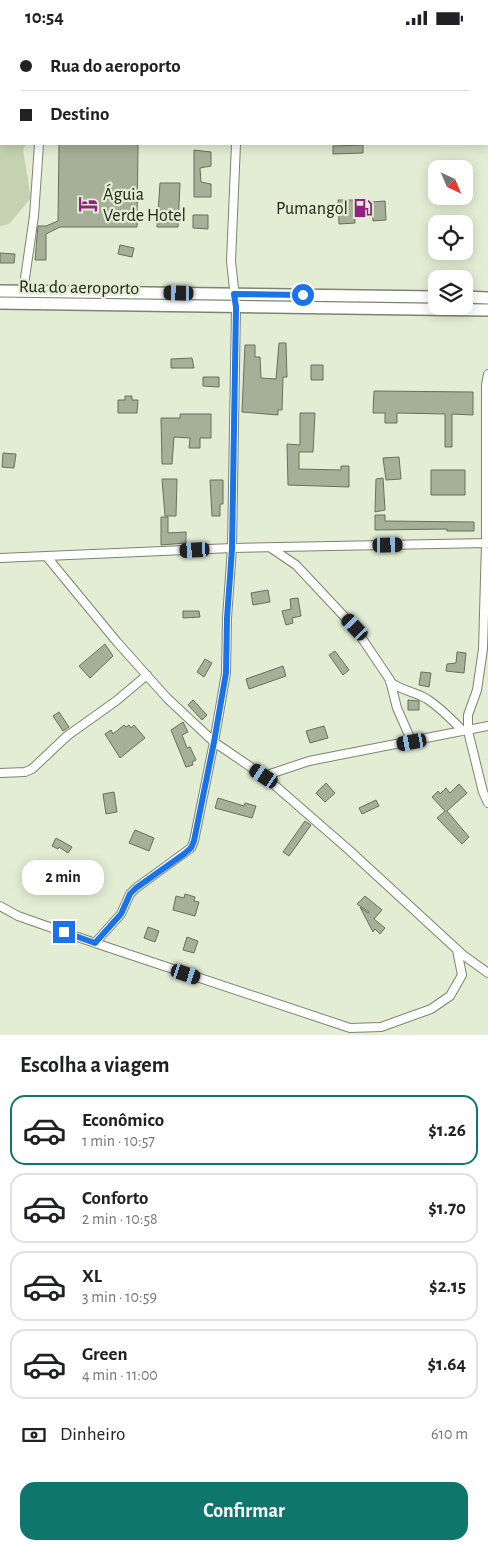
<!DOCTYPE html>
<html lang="pt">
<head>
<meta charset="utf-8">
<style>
	body { margin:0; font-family:"Alegreya Sans",sans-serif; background:#f6f6f6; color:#202124; height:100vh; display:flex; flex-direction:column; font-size:19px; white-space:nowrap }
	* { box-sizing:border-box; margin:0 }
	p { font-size:16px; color:#757577 }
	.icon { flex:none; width:28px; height:28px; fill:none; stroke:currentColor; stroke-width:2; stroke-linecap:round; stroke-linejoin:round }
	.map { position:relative; height:1000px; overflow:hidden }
	.side { display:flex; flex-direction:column; background:#fff; flex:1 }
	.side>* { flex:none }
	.guide { position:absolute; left:0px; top:0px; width:489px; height:110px; box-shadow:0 2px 12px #0003; display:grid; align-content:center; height:110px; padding:0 20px; background:#fff }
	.needle { width:32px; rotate:136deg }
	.tools { position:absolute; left:428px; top:125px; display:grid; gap:10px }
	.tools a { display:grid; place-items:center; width:45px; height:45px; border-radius:10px; background:#fff; box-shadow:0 2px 12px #0003; font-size:25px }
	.end { position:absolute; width:22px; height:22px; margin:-11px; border:6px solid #1a73e8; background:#fff; box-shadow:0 0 0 2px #fff }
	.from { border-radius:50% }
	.bubble { position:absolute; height:35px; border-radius:15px; background:#fff; box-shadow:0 2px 12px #0003; font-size:16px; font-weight:700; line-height:35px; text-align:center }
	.car { position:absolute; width:15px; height:30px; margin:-15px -8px; border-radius:6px; box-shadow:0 0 4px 1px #0007; background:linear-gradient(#222 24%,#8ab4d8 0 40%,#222 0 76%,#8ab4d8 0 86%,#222 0) }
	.guide b { display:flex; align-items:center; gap:18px; height:48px; font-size:19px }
	.guide b+b { border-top:1px solid #e0e0e0 }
	.guide i { width:12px; height:12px; background:#202124 }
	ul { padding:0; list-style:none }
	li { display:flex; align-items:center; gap:15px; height:70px; margin:0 10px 8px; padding:0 10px; border:2px solid #e0e0e0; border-radius:15px }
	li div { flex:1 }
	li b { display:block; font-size:19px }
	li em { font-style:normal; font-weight:700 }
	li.on { border-color:#0f766e }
	li>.icon { width:45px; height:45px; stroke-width:1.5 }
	h2 { padding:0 20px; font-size:22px; line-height:60px }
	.pay { display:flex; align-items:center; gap:12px; height:55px; padding:0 20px; font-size:19px }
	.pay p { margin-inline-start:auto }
	.action { display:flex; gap:10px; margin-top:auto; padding:10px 20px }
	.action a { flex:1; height:58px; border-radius:15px; background:#0f766e; color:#fff; font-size:20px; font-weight:700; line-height:58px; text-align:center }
	.status { display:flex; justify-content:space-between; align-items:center; height:35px; padding:0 25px; background:#fff; direction:ltr }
	.status svg { height:14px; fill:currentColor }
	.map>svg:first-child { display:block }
</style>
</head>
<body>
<div class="status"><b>10:54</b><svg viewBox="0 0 49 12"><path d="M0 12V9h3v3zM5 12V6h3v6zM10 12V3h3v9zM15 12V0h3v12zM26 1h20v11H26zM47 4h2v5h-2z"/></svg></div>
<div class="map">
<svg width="488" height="1000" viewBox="0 0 488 1000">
	<rect width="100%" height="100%" fill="#e3edd4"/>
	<path fill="#c5d2b1" d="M0 0 20 1H1V109H26L23 115 31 163 9 189 0 191Z"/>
	<path fill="#a6af98" stroke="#67705b" d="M59 109H138L137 192H60L46 199V225H35L38 191H46L58 186Z
		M363 110V118L333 119V111Z
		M194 115 211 117V131L200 133 201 147 211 149V162H194Z
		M160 148H180L178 192H157Z
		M338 165H354L355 188 339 189Z
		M385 166 386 185 373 186 372 167Z
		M193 180H208V194L193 193Z
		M120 210 134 213 132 222 118 219Z
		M0 218 15 219 14 228H0Z
		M279 308H286L287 342H283L282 375H278V380L242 377 245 310H255V322H260L261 343 276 344Z
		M192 323 194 333H171V324Z
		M311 330H323V345H311Z
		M203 342H219V352L203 351Z
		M374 356 473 357V380L452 379V412H445V379L397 378V388H385V378H373Z
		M125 361H132V365H138L137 378H118V365H125Z
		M300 378H315L313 417H299V434L341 435V431H349V452L288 450 287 409 300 410Z
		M180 379H211V403H200V413H189L190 403 174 402 172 429H162L161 383H180Z
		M3 418 16 419 14 433 2 432Z
		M399 422 401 444 386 445 383 423Z
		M431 435H465V460H431Z
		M383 443 385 475 375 477 376 444Z
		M162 444H177L176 481H165Z
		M210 445H223V469H220V481H212Z
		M375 480H385V486L474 487V496H447V494L375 495Z
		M161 482H168V498L186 497V508L161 510Z
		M268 555 270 567 253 570 251 558Z
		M298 563 301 581 292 583 293 588 286 590 282 576 291 574 290 564Z
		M183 576H199L200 582 183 583Z
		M105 609 113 621 90 643 79 631Z
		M335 616 349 635 343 640 329 620Z
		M457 617 466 618 464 638 446 636 447 629 456 628Z
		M205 624 212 628 204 642 197 637Z
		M283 631 286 641 249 654 246 644Z
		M421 637 431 638 429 652 419 650Z
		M193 665 207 680 202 685 188 670Z
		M408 665 419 666V675H408Z
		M59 677 69 692 63 696 53 681Z
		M183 687 188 697 182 700 187 713 190 712 196 725 192 727 193 730 186 732 171 695Z
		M124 690 126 692 129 690 131 693 134 690 145 703 120 723 105 699 111 695 113 699Z
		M324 691 328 703 310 708 306 696Z
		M326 748 335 758 325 767 316 758Z
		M459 749 467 758 447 776 469 802 462 809 437 783 445 776 432 762 438 756 440 759 446 753 450 758Z
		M114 757 117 777 106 779 103 759Z
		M218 763 244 771 245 768 256 771 252 783 215 773Z
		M376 765 379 771 362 779 359 773Z
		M305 786 311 790 289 821 283 817Z
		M135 795 154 803 149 816 129 808Z
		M56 803 72 812 68 818 59 812 58 814 52 811Z
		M185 859 195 862 194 866 199 867 195 881 173 875 176 861 184 863Z
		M365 861 382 875 374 884 385 893 380 899 375 894 373 897 360 872 368 878 369 877 357 869Z
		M148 892 159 896 155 907 144 903Z
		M187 902 198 906 194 918 183 915Z"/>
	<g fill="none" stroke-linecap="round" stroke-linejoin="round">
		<g stroke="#7c856f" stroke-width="10">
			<path id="street" d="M46 1V0
				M240 1V0
				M23 257 34 181 39 109
				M488 339 486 350V508L483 614 477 655 468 680V696L483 757 488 768
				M271 513 296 530 355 593 390 645 397 673 412 707
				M47 522 117 607 167 663 214 707 264 741 349 815 463 920 488 938
				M0 523 232 513 488 508
				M390 647C403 656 415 657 427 664 441 673 452 685 463 696
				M0 738 25 737 32 734 67 701 116 666 147 640
				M264 741 309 726 488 691
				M0 871 18 881 95 908 350 993 381 992 431 974 450 961 462 940 457 915
				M95 908 121 879 130 859 136 853 191 813 194 806 214 707 226 638 227 583 232 513 236 272 231 226 236 109"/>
		</g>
		<g stroke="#7c856f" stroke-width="14">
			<path id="secondary" d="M0 256 436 262
				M464 262 488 263
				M0 268 488 275"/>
		</g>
		<use href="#street" stroke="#fff" stroke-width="8"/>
		<use href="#secondary" stroke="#fff" stroke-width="11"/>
	</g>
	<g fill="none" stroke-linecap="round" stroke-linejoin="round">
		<path stroke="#1a73e8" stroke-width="6" d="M64 897 95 908 121 879 130 859 136 853 184 819 191 813 194 806 214 707 226 638 227 583 232 514 236 272 234 259 303 260"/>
	</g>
	<defs>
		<g id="hotel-bare" transform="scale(1.5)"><path d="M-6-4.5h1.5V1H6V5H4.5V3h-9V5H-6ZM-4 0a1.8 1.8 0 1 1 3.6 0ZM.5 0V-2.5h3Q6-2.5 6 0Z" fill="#922180" stroke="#e3edd4" stroke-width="2.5" paint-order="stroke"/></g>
		<g id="fuel-bare" transform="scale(1.5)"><path d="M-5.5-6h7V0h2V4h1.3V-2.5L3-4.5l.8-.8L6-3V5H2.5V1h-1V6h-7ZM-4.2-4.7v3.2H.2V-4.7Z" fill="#922180" stroke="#e3edd4" stroke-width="2.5" paint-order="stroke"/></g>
	</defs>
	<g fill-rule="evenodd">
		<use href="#hotel-bare" x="88" y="169"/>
		<use href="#fuel-bare" x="363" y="173"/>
	</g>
	<g text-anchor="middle" stroke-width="4.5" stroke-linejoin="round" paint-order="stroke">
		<g font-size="18" fill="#21251c" stroke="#e3edd4" text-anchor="start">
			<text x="103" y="165">Águia<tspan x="103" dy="21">Verde Hotel</tspan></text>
			<text x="348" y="179" text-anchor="end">Pumangol</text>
		</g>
		<g font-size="18" fill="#21251c" stroke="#e3edd4">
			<text transform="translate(79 252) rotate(1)" y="6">Rua do aeroporto</text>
		</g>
	</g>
</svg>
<div class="tools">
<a><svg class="needle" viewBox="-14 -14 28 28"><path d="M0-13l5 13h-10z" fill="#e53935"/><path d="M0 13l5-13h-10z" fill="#757577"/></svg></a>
<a><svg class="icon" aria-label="locate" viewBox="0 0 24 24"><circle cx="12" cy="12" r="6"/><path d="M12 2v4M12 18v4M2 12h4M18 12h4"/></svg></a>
<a><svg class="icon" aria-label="layers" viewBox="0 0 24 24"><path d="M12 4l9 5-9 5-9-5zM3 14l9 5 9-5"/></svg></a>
</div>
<i class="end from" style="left:303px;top:260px"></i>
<i class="end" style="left:64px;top:897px"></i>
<div class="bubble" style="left:22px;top:825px;width:82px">2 min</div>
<i class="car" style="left:179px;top:258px;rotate:271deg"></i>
<i class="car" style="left:388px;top:510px;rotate:89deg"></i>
<i class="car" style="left:195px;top:515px;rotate:267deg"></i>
<i class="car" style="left:355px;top:592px;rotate:317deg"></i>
<i class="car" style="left:412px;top:707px;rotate:260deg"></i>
<i class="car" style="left:264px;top:741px;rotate:304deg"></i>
<i class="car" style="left:186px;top:939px;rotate:108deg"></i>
<div class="guide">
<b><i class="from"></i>Rua do aeroporto</b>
<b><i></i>Destino</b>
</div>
</div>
<section class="side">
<h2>Escolha a viagem</h2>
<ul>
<li class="on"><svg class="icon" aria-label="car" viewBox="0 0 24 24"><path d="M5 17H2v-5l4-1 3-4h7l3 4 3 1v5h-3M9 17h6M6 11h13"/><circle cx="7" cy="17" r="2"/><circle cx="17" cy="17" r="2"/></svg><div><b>Econômico</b><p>1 min · 10:57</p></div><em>$1.26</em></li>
<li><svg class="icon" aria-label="car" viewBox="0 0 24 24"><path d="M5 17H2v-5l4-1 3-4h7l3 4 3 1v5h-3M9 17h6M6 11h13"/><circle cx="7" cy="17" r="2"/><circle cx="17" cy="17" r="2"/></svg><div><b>Conforto</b><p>2 min · 10:58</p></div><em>$1.70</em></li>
<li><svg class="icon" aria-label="car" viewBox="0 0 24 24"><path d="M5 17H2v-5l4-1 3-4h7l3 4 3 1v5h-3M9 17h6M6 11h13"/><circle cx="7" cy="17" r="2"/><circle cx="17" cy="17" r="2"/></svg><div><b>XL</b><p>3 min · 10:59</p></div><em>$2.15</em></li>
<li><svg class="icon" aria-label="car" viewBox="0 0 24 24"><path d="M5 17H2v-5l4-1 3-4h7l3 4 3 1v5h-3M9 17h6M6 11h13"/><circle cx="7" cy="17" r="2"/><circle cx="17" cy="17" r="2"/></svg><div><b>Green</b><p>4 min · 11:00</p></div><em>$1.64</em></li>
</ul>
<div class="pay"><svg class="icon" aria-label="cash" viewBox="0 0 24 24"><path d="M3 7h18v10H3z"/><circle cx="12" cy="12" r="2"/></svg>Dinheiro<p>610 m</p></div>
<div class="action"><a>Confirmar</a></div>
</section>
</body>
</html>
